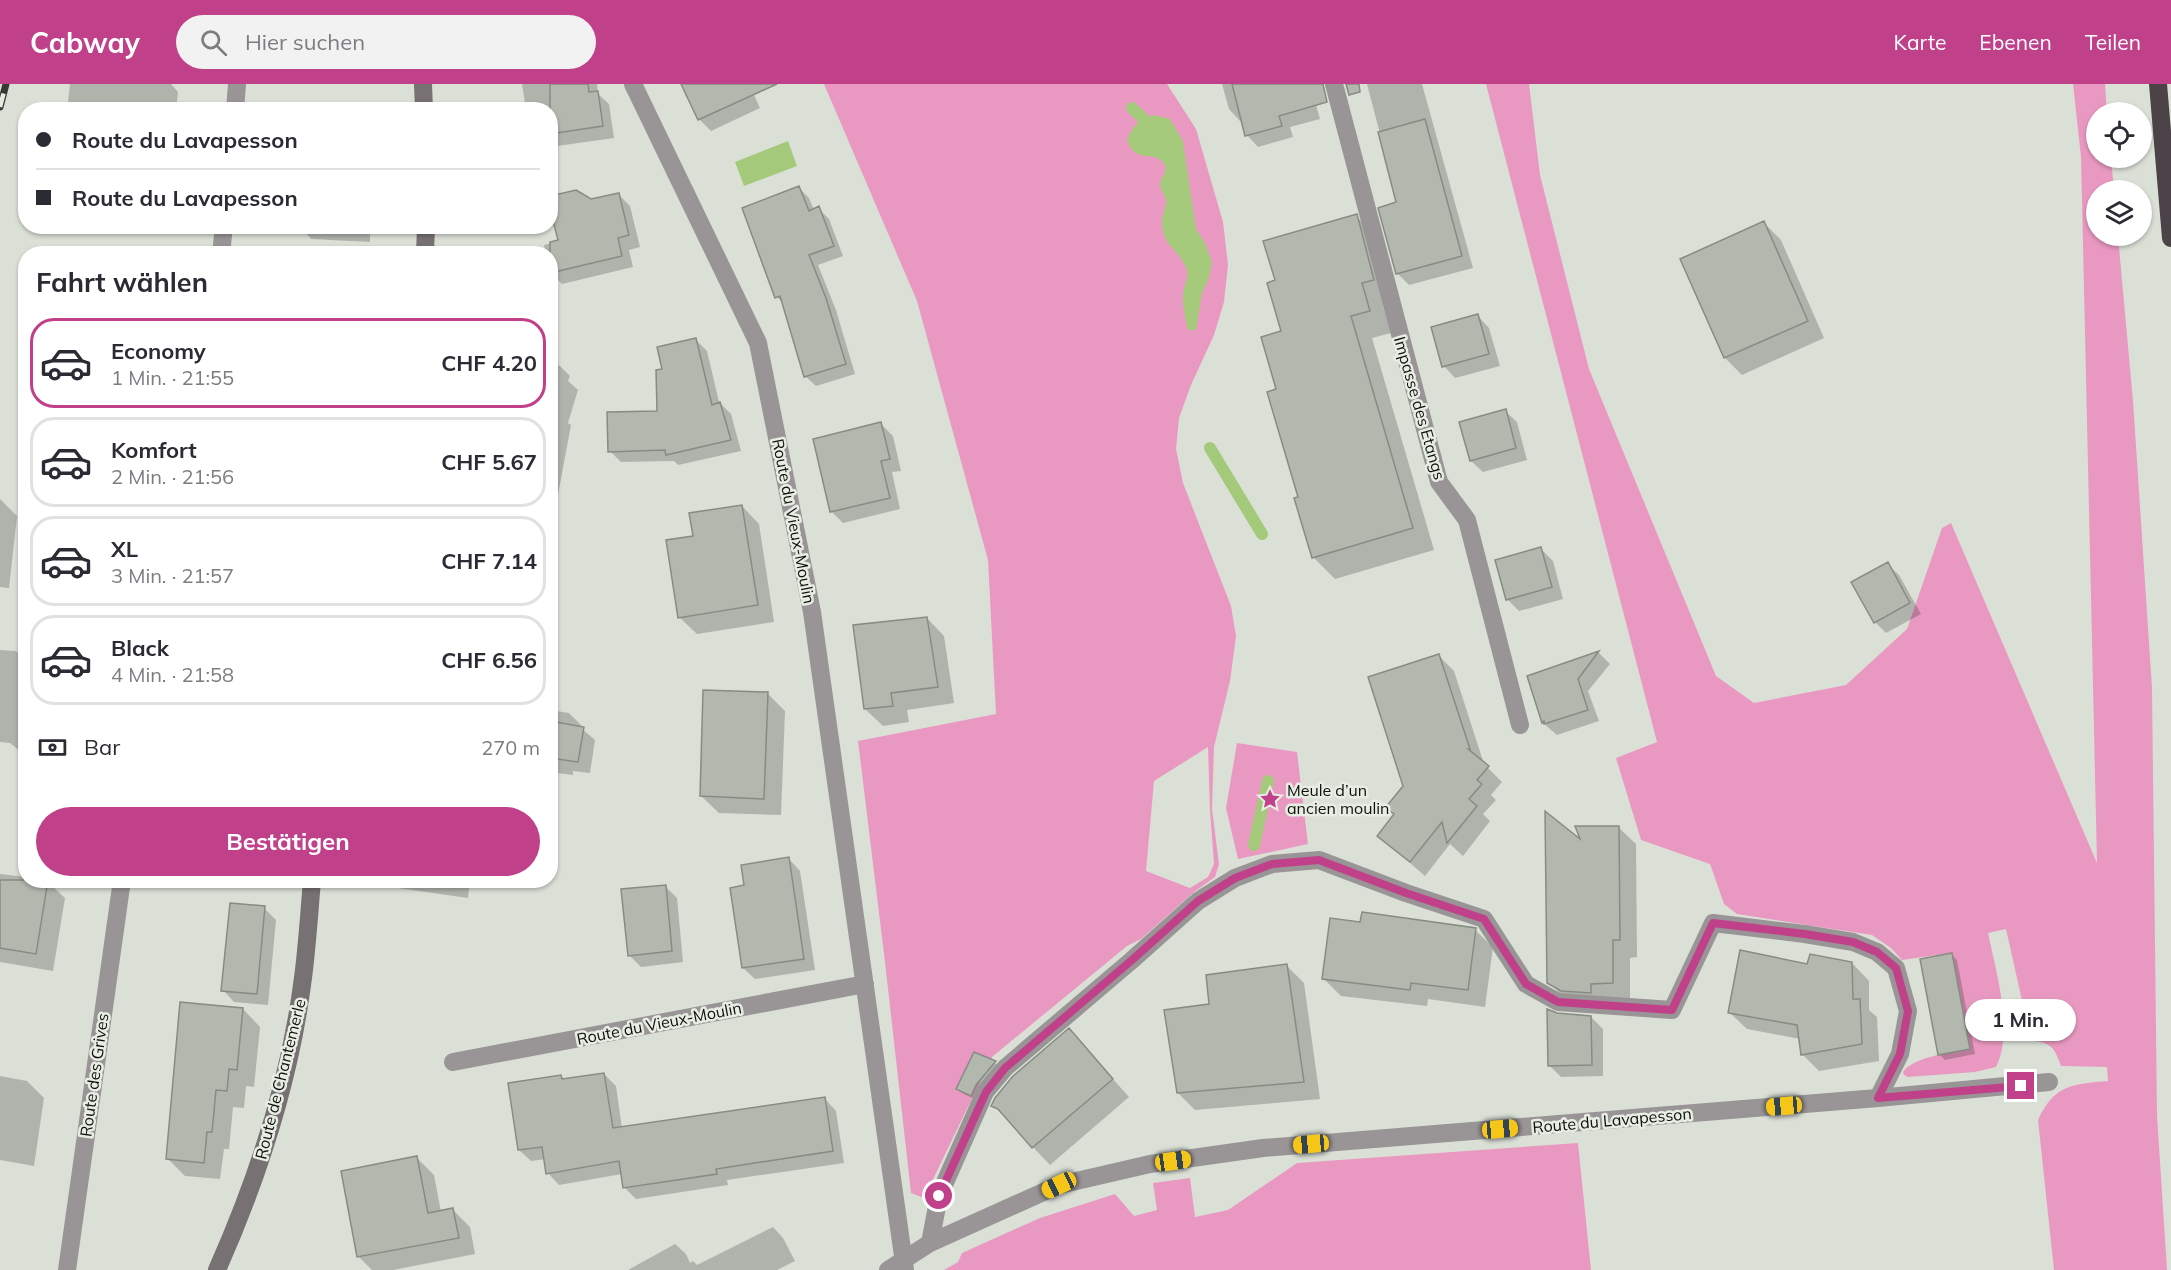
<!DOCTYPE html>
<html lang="de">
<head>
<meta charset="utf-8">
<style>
	body { margin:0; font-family:Mulish,sans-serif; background:#f2f2f3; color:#2b2b33; height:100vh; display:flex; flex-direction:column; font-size:22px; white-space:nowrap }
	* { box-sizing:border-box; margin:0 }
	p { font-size:20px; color:#7c7c81 }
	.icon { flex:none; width:33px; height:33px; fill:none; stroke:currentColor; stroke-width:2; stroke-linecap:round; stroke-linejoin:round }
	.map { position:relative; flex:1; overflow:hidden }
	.panel { position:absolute; left:18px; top:162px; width:540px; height:642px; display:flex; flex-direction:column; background:#fff; border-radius:24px; box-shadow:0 2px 4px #0004 }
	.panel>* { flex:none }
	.banner { position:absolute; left:18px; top:18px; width:540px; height:132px; border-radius:24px; box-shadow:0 2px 4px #0004; display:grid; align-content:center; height:132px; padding:0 18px; background:#fff }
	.controls { position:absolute; left:2086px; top:18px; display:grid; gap:12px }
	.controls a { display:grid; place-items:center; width:66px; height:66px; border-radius:50%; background:#fff; box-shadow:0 2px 4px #0004; font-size:30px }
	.end { position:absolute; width:27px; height:27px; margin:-14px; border:8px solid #c0408a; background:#fff; box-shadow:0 0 0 3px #fff }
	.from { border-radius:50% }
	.bubble { position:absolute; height:42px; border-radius:21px; background:#fff; box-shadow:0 2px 4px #0004; font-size:20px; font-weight:700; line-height:42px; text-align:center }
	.car { position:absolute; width:18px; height:36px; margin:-18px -9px; border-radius:8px; box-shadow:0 0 4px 2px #0007; background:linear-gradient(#f5c518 24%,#345 0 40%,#f5c518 0 76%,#345 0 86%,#f5c518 0) }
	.banner b { display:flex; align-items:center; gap:21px; height:57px; font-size:22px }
	.banner b+b { border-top:2px solid #e1e1e2 }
	.banner i { width:15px; height:15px; background:#2b2b33 }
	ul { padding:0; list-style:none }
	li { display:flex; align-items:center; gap:18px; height:90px; margin:0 12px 9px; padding:0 6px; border:3px solid #e1e1e2; border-radius:24px }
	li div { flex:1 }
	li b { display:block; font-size:22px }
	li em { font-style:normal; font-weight:700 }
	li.active { border-color:#c0408a }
	li>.icon { width:54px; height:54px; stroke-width:1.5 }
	h2 { padding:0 18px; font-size:27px; line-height:72px }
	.pay { display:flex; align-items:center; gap:15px; height:66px; padding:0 18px; font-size:22px }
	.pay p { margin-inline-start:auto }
	.action { display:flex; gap:12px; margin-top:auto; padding:12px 18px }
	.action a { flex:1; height:69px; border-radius:36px; background:#c0408a; color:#fff; font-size:24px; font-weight:700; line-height:69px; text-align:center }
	header { display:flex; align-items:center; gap:36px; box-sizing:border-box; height:84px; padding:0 30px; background:#c0408a; color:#fff }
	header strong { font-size:28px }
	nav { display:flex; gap:33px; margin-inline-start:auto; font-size:21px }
	.search { width:420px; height:54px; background:#f2f2f3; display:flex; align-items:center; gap:15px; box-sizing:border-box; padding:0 21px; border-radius:33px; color:#7c7c81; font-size:22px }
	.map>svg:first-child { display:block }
</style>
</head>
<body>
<header>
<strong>Cabway</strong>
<div class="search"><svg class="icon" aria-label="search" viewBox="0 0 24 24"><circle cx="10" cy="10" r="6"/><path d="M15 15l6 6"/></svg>Hier suchen</div>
<nav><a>Karte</a><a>Ebenen</a><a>Teilen</a></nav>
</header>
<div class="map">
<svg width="2171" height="1186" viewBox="0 0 2171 1186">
	<rect width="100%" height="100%" fill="#dbe0d7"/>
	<path fill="#e999c1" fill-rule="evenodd" d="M824 0H1167L1196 45 1223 138 1228 181 1224 218 1214 251 1191 301 1179 334 1176 365 1183 399 1231 522 1236 552 1230 597 1214 663 1212 725 1219 780 1215 793 1194 808 1141 855 1127 862 992 973 924 1114 911 1109 885 878 858 657 996 630 988 476 917 217ZM1208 663 1210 726 1214 780 1208 793 1190 804 1146 787 1154 697Z
		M1486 0H1529L1540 91 1589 285 1716 592 1754 619 1846 601 1907 545 1942 444 1951 439 2097 779 2081 73 2073 0H2105L2107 28H2097V74H2111L2114 106H2097V152H2118L2133 317 2152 604 2157 1031 2167 1186H2054L2038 1036C2054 1001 2072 1000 2108 997L2107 983 2061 982C2054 961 2049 958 2027 956L2023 921 2006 845 1988 849C1996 887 2014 948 1996 983L1975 988 1908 993 1904 991 1903 988C1913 973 1953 968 1970 964L1952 869 1902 876 1891 864 1872 851 1737 830 1724 820 1710 780 1641 756 1616 674 1657 658Z
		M1237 659 1297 668 1308 760 1238 775 1226 724Z
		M1578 1059 1591 1186H944L958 1178 962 1169 1040 1134 1115 1110 1134 1132 1157 1126 1153 1099 1190 1094 1195 1133 1228 1126 1297 1079Z"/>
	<path fill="#a5c97b" d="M1154 31 1170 35 1183 57 1196 145 1205 159 1212 178 1209 194 1202 209 1196 246H1188C1185 233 1181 218 1184 205 1185 198 1189 193 1187 187 1182 167 1164 165 1162 140 1161 132 1166 125 1166 117 1165 111 1160 105 1160 100 1161 93 1167 89 1165 82 1158 64 1135 82 1127 56 1133 41 1139 36 1154 31Z
		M788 57 797 82 744 102 735 78Z"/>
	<path fill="#0003" d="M70 0H171L178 8 176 26H67Z
		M522 0H597L598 10 609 20 614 54 550 63V26H526Z
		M683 0H749L760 24 711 47 699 35Z
		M1222 0H1310L1320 35 1290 43 1293 53 1258 63 1247 51 1243 36 1240 37 1229 25Z
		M1367 0H1422L1473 184 1409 201 1397 189 1398 119Z
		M799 104 809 114 814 126 818 124 829 135 843 172 818 181 836 226 855 290 816 302 805 292 784 220 777 213Z
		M618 110 630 122 640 163 629 166 633 183 562 200 550 188V170H546L544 161 560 157 591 117Z
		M1356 132 1378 154 1395 218 1383 221 1391 249 1372 254 1434 466 1335 495 1313 473 1278 306 1283 248 1277 198Z
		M1764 139 1781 156 1824 254 1742 291 1725 274Z
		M300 142H370V158L311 155Z
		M1478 232 1489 244 1500 282 1455 294 1444 282Z
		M696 256 707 267 719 318 731 330 741 367 678 381 674 377 621 378 610 367 658 329 664 286Z
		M550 279 560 282 570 292 568 297 578 306 568 339 571 341 557 416 550 417Z
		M1505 327 1517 338 1527 376 1483 388 1471 377Z
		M881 340 893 352 901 387 892 388 900 425 843 439 831 427Z
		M0 415 17 432 9 504 0 503Z
		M742 422 759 440 774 538 697 550 679 533 695 453Z
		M1541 465 1553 477 1563 515 1519 527 1507 515Z
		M1887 480 1899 491 1921 530 1886 549 1875 538Z
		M927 534 944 552 954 619 907 626 909 638 883 642 865 625Z
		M0 566 16 567 26 576V672L10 659 0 658Z
		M1599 569 1610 580 1588 607 1599 637 1557 651 1543 639 1528 593Z
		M1439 572 1454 587 1484 680 1502 698 1491 711 1496 716 1483 730 1490 737 1463 772 1450 760 1425 792 1379 752 1395 731 1387 724 1405 702Z
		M768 610 785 627 781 731 719 729 701 712Z
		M550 626 569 629 581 641V644L595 656 590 689 573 687V691L550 688Z
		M1618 743 1636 760 1637 873 1630 874V916H1566L1549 898 1583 759Z
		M789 775 800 787 815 886 755 895 743 884 746 803Z
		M0 790 26 793V796L47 797 65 814 53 887 0 878Z
		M390 796H470L468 814 398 804Z
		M665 802 677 814 683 878 641 883 629 871Z
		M264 824 276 836 268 921 234 918 223 906Z
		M1362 840 1475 846 1493 863 1485 923 1428 915 1427 922 1341 912 1323 894Z
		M1952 871 1957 876 1975 970 1945 976 1939 970Z
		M1852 879 1869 897V926L1877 933 1879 977 1819 987 1802 970 1800 955 1747 945 1729 928 1809 882Z
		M1287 882 1304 899 1320 1015 1195 1026 1178 1009 1211 921Z
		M243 925 260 943 254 1003 246 1002 244 1024 233 1023 229 1065H224L220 1095 185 1092 168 1075Z
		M1557 931 1591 933 1603 945V992L1561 993 1549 981Z
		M1069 946 1129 1013 1050 1081 993 1021Z
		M975 970 995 979 1000 984 977 1016 964 1010 958 1005Z
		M604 990 616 1002 622 1044 825 1015 836 1027 844 1079 727 1096 728 1101 636 1115 624 1103 622 1090 559 1101 548 1089 546 1075 531 1077 519 1066 561 992 565 996Z
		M0 992 27 997 44 1014 34 1082 0 1076Z
		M417 1074 434 1091 441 1128 453 1126 470 1143 475 1170 393 1186H372L358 1172Z
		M773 1143 783 1154 795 1177 777 1186H628L675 1160 686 1170 690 1179 693 1177 697 1181Z"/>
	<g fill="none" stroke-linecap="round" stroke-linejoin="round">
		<path stroke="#a5c97b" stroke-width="12" d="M1132 24 1155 46
			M1210 364 1262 450
			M1254 761 1268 697"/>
	</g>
	<path fill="#b3b8af" stroke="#878c83" stroke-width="1.5" d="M550 0H588L589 8 598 7 603 42 550 50Z
		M681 0H777L698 36Z
		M1232 0H1323L1327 18 1279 32 1282 42 1245 52Z
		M1346 0H1359L1360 8 1349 11Z
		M1425 35 1462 172 1396 190 1378 124 1396 118 1378 48Z
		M799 102 809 127 819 122 834 162 809 171 826 214 846 280 804 293 780 212 775 214 742 124Z
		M576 106 591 115 619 109 629 151 618 154 622 172 550 189V158L558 156 550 125V112Z
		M1357 130 1374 196 1362 199 1370 227 1351 232 1413 444 1312 474 1294 414 1298 413 1267 308 1276 305 1261 253 1281 247 1267 199 1275 196 1263 157Z
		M1764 137 1808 237 1724 274 1680 175Z
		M1478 230 1489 270 1442 283 1431 243Z
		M696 254 712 321 720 318 731 356 666 371 665 366 608 368 607 328 657 327 656 286 662 285 657 263Z
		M1506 325 1516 364 1470 377 1459 338Z
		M881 338 890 375 881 377 890 414 830 428 813 355Z
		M742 421 758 521 678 534 666 456 693 452 689 429Z
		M1541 463 1552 503 1506 516 1495 476Z
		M1888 478 1910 519 1874 539 1851 498Z
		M927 533 938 603 891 609 893 622 864 625 853 541Z
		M1599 567 1578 595 1588 626 1544 640V637L1542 639 1527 592Z
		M1439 570 1470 665H1468L1489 682 1477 696 1482 700 1469 715 1477 722 1447 759 1442 738 1410 778 1377 752 1394 730 1385 724 1403 702 1368 593Z
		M703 606 768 608 764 715 700 712Z
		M550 637 584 643 578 678 550 674Z
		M1545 727 1580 755 1575 742H1619L1620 856H1613V899L1591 900V909L1561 907 1547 899Z
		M789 773 804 875 742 884 730 804 744 801 741 781Z
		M0 796H48L36 870 0 864Z
		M666 801 672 867 628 872 621 805Z
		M230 819 265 822 257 910 221 907Z
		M1362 828 1476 844 1468 906 1411 899 1410 906 1322 895 1330 834 1360 838Z
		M1740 866 1807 880 1810 870 1852 878 1853 915H1860L1862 960 1801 971 1797 941 1728 929Z
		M1952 869 1970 965 1938 971 1920 875Z
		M1287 880 1304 998 1177 1009 1164 926 1209 920 1206 891Z
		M180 918 243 924 237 986 229 985 227 1007 216 1006 212 1048H207L204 1079 166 1075Z
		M1547 925 1557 929 1591 932 1592 981 1548 982Z
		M1069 944 1113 995 1032 1064 998 1025 991 1022 995 1014 1013 992Z
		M974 968 996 977 976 1001 971 1012 956 1005Z
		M604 989 613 1044 825 1013 833 1067 716 1085 717 1090 623 1104 619 1077 546 1090 542 1063 518 1066 508 999 561 991 562 995Z
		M417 1072 428 1129 453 1124 459 1154 357 1173 341 1087Z"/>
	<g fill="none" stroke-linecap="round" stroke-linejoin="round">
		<path stroke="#999496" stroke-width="18" d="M633 0 758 259 812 528 905 1186
			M1334 0 1439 398 1467 436 1520 641
			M235 26 237 0
			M221 170 224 142
			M453 978 865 900
			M930 1159 939 1112 985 1008 1005 984 1132 876 1198 817 1235 794 1272 780 1319 776 1406 809 1484 835 1526 900 1558 918 1672 926 1713 839 1805 850 1853 858 1877 868 1896 884 1908 927 1900 970 1878 1014
			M67 1186 122 796
			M888 1186 930 1159 1059 1101 1150 1080 1263 1064 1878 1014 2049 998"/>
		<path stroke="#777174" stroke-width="18" d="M423 0 424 26
			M425 170 426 142
			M217 1186C257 1096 289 999 302 901 307 867 309 831 312 796"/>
		<path stroke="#4b4347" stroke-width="18" d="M2158 0 2171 154"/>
		<g stroke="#363934" stroke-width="7">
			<path id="rail" d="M0 23 6 0"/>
		</g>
		<use href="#rail" stroke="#e8ede4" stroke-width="4.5" stroke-dasharray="14" stroke-linecap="butt"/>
	</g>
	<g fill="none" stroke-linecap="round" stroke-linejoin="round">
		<path stroke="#c0408a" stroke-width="8" d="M939 1112 986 1008 1005 984 1132 876 1198 817 1235 794 1272 780 1319 776 1406 809 1484 835 1526 900 1558 918 1672 926 1713 839 1805 850 1853 858 1877 868 1896 884 1908 927 1900 970 1878 1014 2021 1002"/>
	</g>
	<defs>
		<g id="sight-bare" transform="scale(1.62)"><path d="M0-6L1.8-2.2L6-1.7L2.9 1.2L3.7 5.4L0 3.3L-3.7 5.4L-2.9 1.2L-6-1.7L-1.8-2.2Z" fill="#c0408a" stroke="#e8ede4" stroke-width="2.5" paint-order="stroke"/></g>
	</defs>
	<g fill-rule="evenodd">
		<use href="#sight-bare" x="1270" y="715"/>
	</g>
	<g text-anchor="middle" stroke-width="5" stroke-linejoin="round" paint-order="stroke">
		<g font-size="16" fill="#0e100c" stroke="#e8ede4">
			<text transform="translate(1420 324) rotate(74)" y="6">Impasse des Etangs</text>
			<text transform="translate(794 437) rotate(79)" y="6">Route du Vieux-Moulin</text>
			<text transform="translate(659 939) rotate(-11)" y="6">Route du Vieux-Moulin</text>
			<text transform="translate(94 991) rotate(-82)" y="6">Route des Grives</text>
			<text transform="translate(280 995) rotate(-76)" y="6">Route de Chantemerle</text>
			<text transform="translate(1612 1036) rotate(-5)" y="6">Route du Lavapesson</text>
		</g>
		<g font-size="16" fill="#0e100c" stroke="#e8ede4" text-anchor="start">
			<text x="1287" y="712">Meule d’un<tspan x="1287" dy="18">ancien moulin</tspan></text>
		</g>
	</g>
</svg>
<div class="controls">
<a><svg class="icon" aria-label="locate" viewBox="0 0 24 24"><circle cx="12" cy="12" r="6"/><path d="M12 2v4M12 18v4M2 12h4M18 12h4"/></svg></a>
<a><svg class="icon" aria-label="layers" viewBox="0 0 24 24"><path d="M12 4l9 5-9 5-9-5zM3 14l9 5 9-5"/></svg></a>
</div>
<i class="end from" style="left:939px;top:1112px"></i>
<i class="end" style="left:2021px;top:1002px"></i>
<div class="bubble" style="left:1965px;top:915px;width:111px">1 Min.</div>
<i class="car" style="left:1784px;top:1022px;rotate:265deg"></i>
<i class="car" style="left:1500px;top:1045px;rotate:85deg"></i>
<i class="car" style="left:1311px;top:1060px;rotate:265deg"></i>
<i class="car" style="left:1173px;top:1077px;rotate:82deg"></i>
<i class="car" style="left:1059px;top:1101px;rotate:245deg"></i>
<div class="banner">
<b><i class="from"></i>Route du Lavapesson</b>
<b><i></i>Route du Lavapesson</b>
</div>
<section class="panel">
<h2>Fahrt wählen</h2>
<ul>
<li class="active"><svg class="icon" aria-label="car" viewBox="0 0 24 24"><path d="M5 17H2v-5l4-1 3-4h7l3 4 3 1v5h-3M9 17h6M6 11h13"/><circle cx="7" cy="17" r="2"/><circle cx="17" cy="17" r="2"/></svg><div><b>Economy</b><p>1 Min. · 21:55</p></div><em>CHF 4.20</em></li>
<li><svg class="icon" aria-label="car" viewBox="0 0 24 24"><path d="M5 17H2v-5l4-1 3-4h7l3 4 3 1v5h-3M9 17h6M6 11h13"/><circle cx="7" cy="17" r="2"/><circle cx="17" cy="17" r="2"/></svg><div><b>Komfort</b><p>2 Min. · 21:56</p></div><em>CHF 5.67</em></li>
<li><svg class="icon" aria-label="car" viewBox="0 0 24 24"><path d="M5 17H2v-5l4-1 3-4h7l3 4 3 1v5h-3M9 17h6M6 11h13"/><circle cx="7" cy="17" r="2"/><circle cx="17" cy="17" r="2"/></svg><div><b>XL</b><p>3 Min. · 21:57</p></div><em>CHF 7.14</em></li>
<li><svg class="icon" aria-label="car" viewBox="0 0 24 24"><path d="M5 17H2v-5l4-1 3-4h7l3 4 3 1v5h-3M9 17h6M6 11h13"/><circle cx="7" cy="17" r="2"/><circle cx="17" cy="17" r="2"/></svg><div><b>Black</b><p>4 Min. · 21:58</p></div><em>CHF 6.56</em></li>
</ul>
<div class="pay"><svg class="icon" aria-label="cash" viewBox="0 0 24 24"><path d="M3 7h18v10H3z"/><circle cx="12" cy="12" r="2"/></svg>Bar<p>270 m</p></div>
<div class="action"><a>Bestätigen</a></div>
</section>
</div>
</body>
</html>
